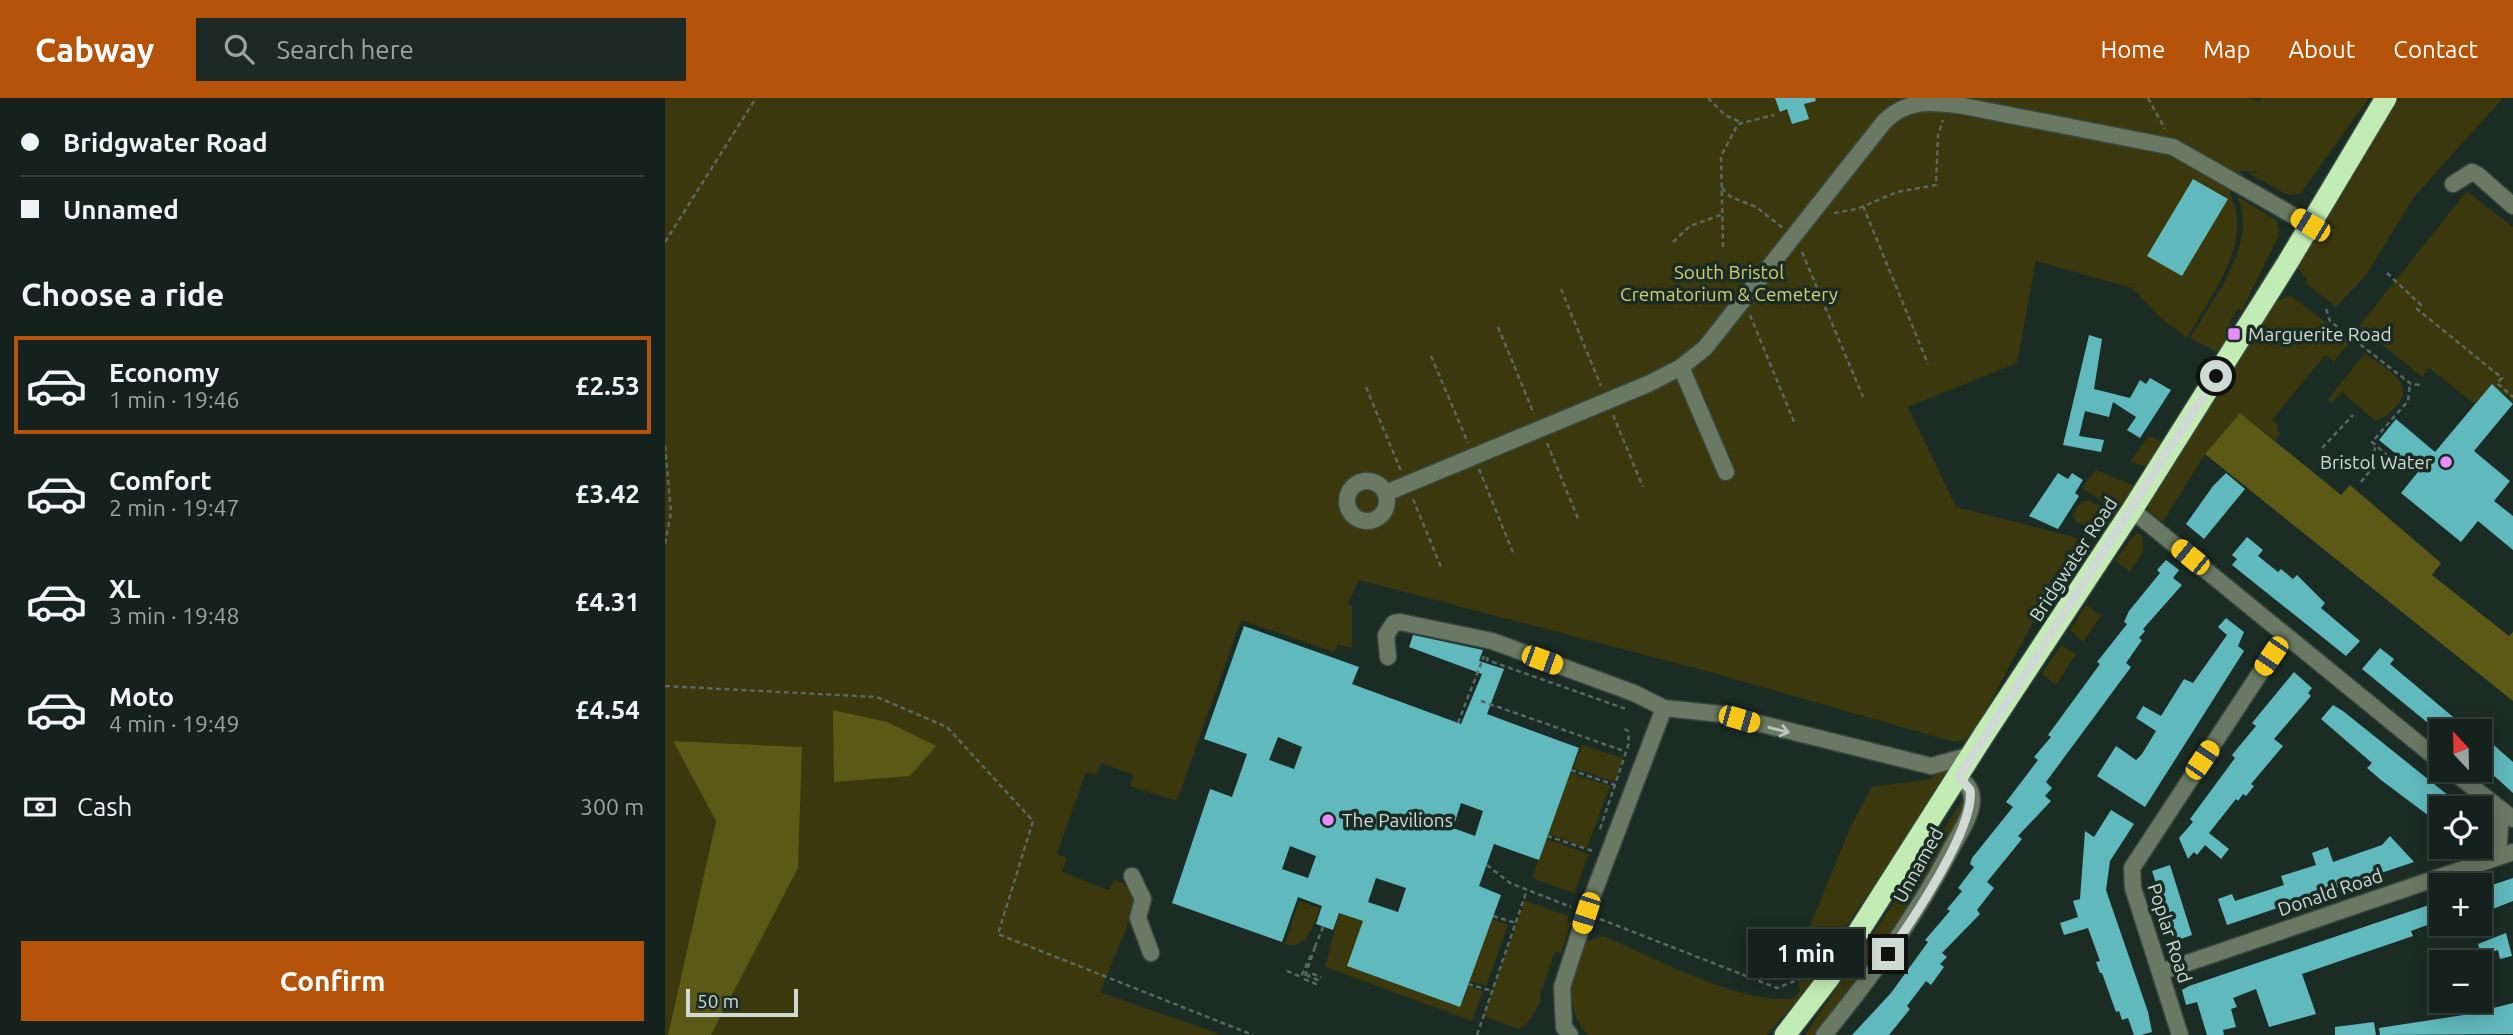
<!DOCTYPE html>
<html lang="en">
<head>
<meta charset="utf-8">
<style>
	body { margin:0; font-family:Ubuntu,sans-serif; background:#1d2925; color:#f1f3f6; height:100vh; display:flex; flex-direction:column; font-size:26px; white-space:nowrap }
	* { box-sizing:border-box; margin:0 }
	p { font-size:23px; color:#9da3a3 }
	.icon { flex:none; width:38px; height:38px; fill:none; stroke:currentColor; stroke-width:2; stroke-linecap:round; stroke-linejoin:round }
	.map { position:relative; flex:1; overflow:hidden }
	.panel { display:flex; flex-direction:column; background:#14211c; width:665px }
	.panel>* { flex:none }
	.banner { display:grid; align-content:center; height:154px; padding:0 21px; background:#14211c }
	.needle { width:46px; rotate:338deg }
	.controls { position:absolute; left:1764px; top:621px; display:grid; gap:14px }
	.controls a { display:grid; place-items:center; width:63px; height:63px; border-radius:0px; background:#14211c; box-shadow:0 4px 18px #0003,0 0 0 2px #333e3b; font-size:35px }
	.scale { position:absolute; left:21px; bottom:18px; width:112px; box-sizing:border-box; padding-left:7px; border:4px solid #cfdad5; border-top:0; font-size:19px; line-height:24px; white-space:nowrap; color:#cfdad5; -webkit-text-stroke:5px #1b2c25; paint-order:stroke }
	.end { position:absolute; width:32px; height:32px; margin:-16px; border:9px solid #cfdad5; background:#111; box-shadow:0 0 0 4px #111 }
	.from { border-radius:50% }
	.bubble { position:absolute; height:49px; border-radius:0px; background:#14211c; box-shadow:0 4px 18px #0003,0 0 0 2px #333e3b; font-size:23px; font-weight:700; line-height:49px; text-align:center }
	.car { position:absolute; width:21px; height:42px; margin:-21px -10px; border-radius:9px; box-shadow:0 0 5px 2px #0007; background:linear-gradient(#f5c518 24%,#345 0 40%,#f5c518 0 76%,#345 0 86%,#f5c518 0) }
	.banner b { display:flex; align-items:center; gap:24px; height:66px; font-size:26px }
	.banner b+b { border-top:2px solid #333e3b }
	.banner i { width:18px; height:18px; background:#f1f3f6 }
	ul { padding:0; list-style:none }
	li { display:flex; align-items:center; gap:21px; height:98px; margin:0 14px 10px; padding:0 7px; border:4px solid transparent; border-radius:0px }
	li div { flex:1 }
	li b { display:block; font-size:26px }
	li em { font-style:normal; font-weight:700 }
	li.current { border-color:#b45309 }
	li>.icon { width:63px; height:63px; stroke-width:1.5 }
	h2 { padding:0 21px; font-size:32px; line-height:84px }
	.pay { display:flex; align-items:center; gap:18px; height:77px; padding:0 21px; font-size:26px }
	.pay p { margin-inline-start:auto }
	.action { display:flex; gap:14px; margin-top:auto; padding:14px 21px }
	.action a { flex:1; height:80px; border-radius:0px; background:#b45309; color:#fff; font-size:28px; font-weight:700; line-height:80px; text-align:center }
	header { display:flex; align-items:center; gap:42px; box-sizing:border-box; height:98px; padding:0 35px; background:#b45309; color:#fff }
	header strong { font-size:33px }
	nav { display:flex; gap:38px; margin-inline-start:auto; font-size:24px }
	.search { width:490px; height:63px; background:#1d2925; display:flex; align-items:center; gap:18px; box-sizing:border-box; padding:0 24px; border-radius:0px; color:#9da3a3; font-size:26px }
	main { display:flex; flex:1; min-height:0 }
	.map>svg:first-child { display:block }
</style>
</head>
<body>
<header>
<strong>Cabway</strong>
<div class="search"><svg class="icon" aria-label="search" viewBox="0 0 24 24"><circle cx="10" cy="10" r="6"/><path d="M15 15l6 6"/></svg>Search here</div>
<nav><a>Home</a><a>Map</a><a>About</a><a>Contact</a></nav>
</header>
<main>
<section class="panel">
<div class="banner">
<b><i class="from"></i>Bridgwater Road</b>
<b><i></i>Unnamed</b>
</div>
<h2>Choose a ride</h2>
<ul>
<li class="current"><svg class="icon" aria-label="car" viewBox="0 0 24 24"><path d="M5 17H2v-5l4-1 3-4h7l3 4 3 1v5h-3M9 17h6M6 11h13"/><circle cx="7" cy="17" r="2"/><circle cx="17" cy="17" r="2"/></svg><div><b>Economy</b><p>1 min · 19:46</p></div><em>£2.53</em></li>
<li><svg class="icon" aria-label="car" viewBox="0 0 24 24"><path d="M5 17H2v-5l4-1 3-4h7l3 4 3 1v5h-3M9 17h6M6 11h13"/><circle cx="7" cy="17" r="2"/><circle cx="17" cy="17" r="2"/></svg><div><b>Comfort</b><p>2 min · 19:47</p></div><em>£3.42</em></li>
<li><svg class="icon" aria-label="car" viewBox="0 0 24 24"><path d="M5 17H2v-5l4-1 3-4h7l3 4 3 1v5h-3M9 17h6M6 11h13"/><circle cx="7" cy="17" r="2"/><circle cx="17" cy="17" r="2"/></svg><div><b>XL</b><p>3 min · 19:48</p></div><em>£4.31</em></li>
<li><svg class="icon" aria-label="car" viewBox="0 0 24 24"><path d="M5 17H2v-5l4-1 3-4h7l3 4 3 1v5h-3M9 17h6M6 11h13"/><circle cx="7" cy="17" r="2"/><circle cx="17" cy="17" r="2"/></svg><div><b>Moto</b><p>4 min · 19:49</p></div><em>£4.54</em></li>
</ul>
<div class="pay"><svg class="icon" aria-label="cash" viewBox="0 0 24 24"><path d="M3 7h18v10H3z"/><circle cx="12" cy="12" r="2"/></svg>Cash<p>300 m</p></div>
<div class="action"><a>Confirm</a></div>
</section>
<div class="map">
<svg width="1848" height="937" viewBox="0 0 1848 937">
	<rect width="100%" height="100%" fill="#1b2c25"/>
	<path fill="#3a380c" d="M0 0H1582L1595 4 1597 0H1704L1636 95 1623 97 1584 76 1594 73H1576L1565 96C1590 143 1545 198 1522 240L1495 219 1467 190 1371 163 1352 265 1243 309 1291 409 1413 440 1306 640 1289 644 1049 575 694 482 683 506 687 508V550L673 547 669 554 576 522 512 703 465 688 469 677 436 665 431 677 421 674 392 756 402 760 397 774 444 792 449 781 468 790 471 807 435 894 557 937H46L69 892 137 649 9 643 51 723 3 937H0Z
		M1735 0H1838L1749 99 1702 176 1671 209 1640 185 1642 182 1633 170 1634 164Z
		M1802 93 1848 129V304L1827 286 1810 306 1764 270 1757 279 1694 228Z
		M1572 98 1612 123 1614 137 1577 212 1573 211 1564 225 1569 229 1552 254 1525 240C1548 201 1595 143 1572 98Z
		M1626 198 1685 243 1669 264 1660 257 1607 322 1613 328 1612 332 1615 336 1610 342 1575 315 1540 356 1498 424 1483 412 1485 403 1605 211 1612 203Z
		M1700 255C1716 268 1753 286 1732 307 1725 314 1720 320 1710 323L1677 294 1666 305 1663 301Z
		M1484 338 1497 344 1483 367 1477 368 1465 363Z
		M1431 372 1470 388 1444 431C1434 433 1418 427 1410 422L1408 416 1416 404 1424 402 1448 416 1450 413 1417 389Z
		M1471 435 1477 437 1478 453 1465 474 1450 462Z
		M1421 507 1436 518 1418 544 1405 532Z
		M1396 547 1411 556 1391 587 1377 576Z
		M917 647 958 660 950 684 908 670Z
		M1284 670 1286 672 1207 794 1205 793 1153 870 1135 856 1139 842 1186 728 1207 689 1266 681 1272 673Z
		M905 675 945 688 922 750 883 736Z
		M1300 699 1303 707 1265 784 1154 937H1140Z
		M881 741 924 756 909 795 867 780Z
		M634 803 655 810C649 827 642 852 620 846Z
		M860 803 904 818 902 823 906 824 896 855 890 854 875 897 876 904 863 924 854 931 818 918Z
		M674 815 698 823 682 868 795 909 803 888 818 893 807 923 660 869Z
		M827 821 843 827 821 888 804 883Z
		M939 838C986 858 1081 909 1129 900L1135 893 1133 884 1143 880 1148 883 1102 937H923C898 911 905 872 921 843Z"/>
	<path fill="#5c5815" d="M1575 315 1676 397 1685 387 1776 465 1767 477 1844 538 1848 534V603L1540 356Z
		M168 612 222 624 271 648 245 678 169 684Z
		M8 643 137 649 133 770 46 937H3L51 723Z"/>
	<path fill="#60b9bd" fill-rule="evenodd" d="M1110 0H1150L1151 3 1139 6 1144 21 1127 26 1122 11 1115 14Z
		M1528 81 1563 101 1517 178 1482 158Z
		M1424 237 1437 241 1429 291 1465 300 1475 282 1481 286 1485 280 1506 292 1475 340 1462 332 1471 319 1448 304 1444 319 1420 313 1414 338 1439 342 1436 354 1398 347Z
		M1827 286 1848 306 1809 353 1845 383 1829 403 1848 418V452L1813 423 1796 444 1736 395 1753 374 1714 342 1731 321 1770 354Z
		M1393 375 1403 381 1407 375 1418 382 1410 395 1414 398 1393 431 1364 418Z
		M1561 375 1580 391 1539 441 1521 426 1548 388Z
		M1582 439 1598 452 1593 458 1613 474 1616 471 1628 481 1632 477 1660 505 1656 510 1695 543 1681 558 1567 467 1572 461 1567 457Z
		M1501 462 1514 472 1508 480 1517 487 1478 531 1480 533 1474 540 1477 542 1461 565 1466 569 1381 684 1387 690 1380 698 1386 703 1353 738 1357 741 1322 784 1329 790 1312 812 1315 816 1277 855 1282 859 1275 866 1279 869 1266 887 1261 883 1242 908 1245 911 1224 937H1187L1226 895 1263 844 1260 842 1285 813 1282 811 1297 793 1293 790 1309 769 1305 766 1307 760 1348 709 1341 704 1373 662 1369 659 1386 639 1383 637 1435 566 1432 564 1462 526 1459 524 1464 513 1495 475 1492 472Z
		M1561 520 1579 534 1573 548 1579 553 1480 709 1432 678 1451 648 1471 662 1477 656 1491 633 1471 620 1478 608 1496 618 1519 581 1528 585 1562 537 1553 529Z
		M579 528 694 569 687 586 796 626 817 576 744 549 748 537 818 552 814 563 839 571 822 616 914 650 874 762 829 746 814 788 836 797 795 909 682 868 698 823 674 815 668 832 651 826 657 808 633 799 617 844 507 805 545 691 567 699 582 656 539 641ZM613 639 637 649 629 671 604 662ZM796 705 818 713 810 738 788 730ZM625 748 651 758 643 780 617 771ZM711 780 741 790 733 814 703 804Z
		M1715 550 1729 561 1725 566 1806 634H1774L1697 571Z
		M1629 574 1647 590 1643 595 1646 598 1609 641 1618 648 1586 686 1589 688 1581 698 1578 696 1573 703 1571 701 1544 735 1564 751 1556 761 1540 747 1532 757 1529 754 1523 761 1514 740 1528 724 1525 721 1570 660 1567 657 1591 628 1587 625Z
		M1668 607 1678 613 1799 710H1776V727L1716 682 1702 670 1707 665 1656 621Z
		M1815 635 1848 664V695L1815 665Z
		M1446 712 1469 726 1445 763 1441 792 1483 914 1487 934 1476 937H1469L1463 920 1457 922 1454 913 1451 914 1437 875H1435L1431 864 1435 863 1423 830 1399 837 1395 825 1413 819 1408 803 1415 801 1420 733 1429 739Z
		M1725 738 1749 764 1562 827 1553 801 1567 796 1570 803 1619 787 1616 778 1651 767 1647 755 1663 749 1668 764 1717 747Z
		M1505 767 1527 837 1510 843 1487 773Z
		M1848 780V803L1815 816V791Z
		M1776 803V822L1746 833 1748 838 1637 876 1651 916 1604 929 1591 891 1568 900 1572 909 1566 911 1571 929 1558 932 1559 937H1542L1532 904 1521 907 1517 892 1524 888Z
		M1841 835 1847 858 1835 861 1833 852 1816 857 1813 846Z
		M1848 905V936L1715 937 1714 930 1805 916Z
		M1709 924 1711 937H1670V929Z"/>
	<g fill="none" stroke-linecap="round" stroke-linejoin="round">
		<g stroke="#384841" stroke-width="19">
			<path id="minor" d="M1788 86 1807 74 1813 77 1848 108
				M1016 269 1061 374
				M682 403a20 20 0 1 1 40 0a20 20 0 1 1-40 0Z
				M721 395 983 286 1016 269 1040 250 1219 24C1243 0 1267 4 1298 8L1508 49 1645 127
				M1467 412 1776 664
				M723 559 721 537 729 525 735 524 827 543 969 595 999 610 921 815 897 889 899 929 905 937
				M999 610 1056 616 1266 668 1307 657
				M1786 672 1848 721
				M1825 762 1834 744 1836 712
				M467 778 478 801 473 820 486 855
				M1496 874 1848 754
				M1159 937C1207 878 1251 819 1286 751 1294 736 1307 718 1307 701 1307 691 1301 686 1294 679
				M1515 937 1468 790 1467 770 1620 537"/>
		</g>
		<g stroke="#384841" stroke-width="24">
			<path id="highway" d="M1120 937 1164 880 1320 635 1467 412 1623 164 1721 0"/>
		</g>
		<path stroke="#596862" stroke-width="2.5" stroke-dasharray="5 3.5" stroke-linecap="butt" d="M1043 0 1060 17 1077 25
			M1483 0 1500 31
			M1057 90 1066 99 1091 109 1118 130
			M1198 108 1263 266
			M1169 115 1192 111 1232 94 1271 87 1273 37 1278 22
			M0 144 91 0
			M1008 144 1025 128 1058 116
			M1058 149 1056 58 1073 26 1109 17
			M1137 154 1198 299
			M1722 175 1756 207 1752 211 1837 280 1832 285 1848 299
			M896 191 936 288
			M1661 211 1665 223 1746 286 1755 287
			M1085 217 1130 326
			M833 229 869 316
			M766 258 803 345
			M701 289 736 373
			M948 317 978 389
			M882 345 914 423
			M0 348 6 414 0 446
			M1657 350 1688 317
			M1723 358 1707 344 1743 303 1745 284
			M814 371 849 457
			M1696 384 1708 369 1710 347
			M748 401 776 469
			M823 559 822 562 961 611
			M0 588 212 599 282 629 368 723 333 836 588 937
			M816 603 959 653
			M793 625 819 558
			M906 672 950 687
			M935 731 964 645 963 633 958 630
			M882 738 928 753
			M822 767 845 785 906 809
			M828 818 851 825
			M935 821 1112 890 1143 878
			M650 849 639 881 651 886 653 882 643 878 645 875 656 879
			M650 849 658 829
			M622 873 636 879 647 855
			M803 886 827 893
			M812 937 862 792"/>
		<use href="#minor" stroke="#697963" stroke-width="16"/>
		<use href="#highway" stroke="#c3ecb4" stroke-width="21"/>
	</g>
	<defs><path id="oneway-shaft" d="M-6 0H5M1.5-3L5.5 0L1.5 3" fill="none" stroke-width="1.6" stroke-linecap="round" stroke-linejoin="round" transform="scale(1.75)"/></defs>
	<use stroke="#bbc7be" href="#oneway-shaft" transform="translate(1114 632) rotate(14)"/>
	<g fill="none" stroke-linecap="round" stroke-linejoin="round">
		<path stroke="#cfdad5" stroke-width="9" d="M1223 856C1246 825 1311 728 1305 692L1294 679 1551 278"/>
	</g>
	<g fill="#ea8dfc" stroke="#1b2c25" stroke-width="2.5">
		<rect x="1562" y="229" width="14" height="14" rx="3.5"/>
		<circle cx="1781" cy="364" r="7"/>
		<circle cx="663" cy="722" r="7"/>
	</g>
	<g text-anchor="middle" stroke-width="7" stroke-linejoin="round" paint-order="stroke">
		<g font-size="19" fill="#d1ce70" stroke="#1b2c25">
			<text x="1064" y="181">South Bristol<tspan x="1064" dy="22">Crematorium &amp; Cemetery</tspan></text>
		</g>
		<g font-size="19" fill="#cfdad5" stroke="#1b2c25" text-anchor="start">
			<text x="1583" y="243">Marguerite Road</text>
			<text x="1767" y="371" text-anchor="end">Bristol Water</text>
			<text x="677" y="729">The Pavilions</text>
		</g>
		<g font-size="19" fill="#cfdad5" stroke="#1b2c25">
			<text transform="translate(1408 461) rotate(-57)" y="7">Bridgwater Road</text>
			<text transform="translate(1253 767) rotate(-61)" y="7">Unnamed</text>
			<text transform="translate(1665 794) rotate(-19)" y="7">Donald Road</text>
			<text transform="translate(1505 835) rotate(72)" y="7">Poplar Road</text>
		</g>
	</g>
</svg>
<div class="controls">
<a><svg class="needle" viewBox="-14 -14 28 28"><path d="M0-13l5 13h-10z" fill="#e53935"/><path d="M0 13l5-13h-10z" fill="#9da3a3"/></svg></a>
<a><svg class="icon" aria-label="locate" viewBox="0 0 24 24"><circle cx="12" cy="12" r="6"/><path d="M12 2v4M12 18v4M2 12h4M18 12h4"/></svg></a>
<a>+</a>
<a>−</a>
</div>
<div class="scale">50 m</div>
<i class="end from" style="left:1551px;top:278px"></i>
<i class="end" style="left:1223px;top:856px"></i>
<div class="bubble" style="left:1083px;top:831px;width:116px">1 min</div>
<i class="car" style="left:1645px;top:127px;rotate:301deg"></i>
<i class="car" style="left:1525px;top:459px;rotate:309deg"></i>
<i class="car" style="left:1606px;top:558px;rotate:214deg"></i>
<i class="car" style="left:877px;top:562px;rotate:110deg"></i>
<i class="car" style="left:1074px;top:621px;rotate:106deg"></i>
<i class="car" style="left:1537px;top:662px;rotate:34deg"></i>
<i class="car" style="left:921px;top:815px;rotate:198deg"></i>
</div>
</main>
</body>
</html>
